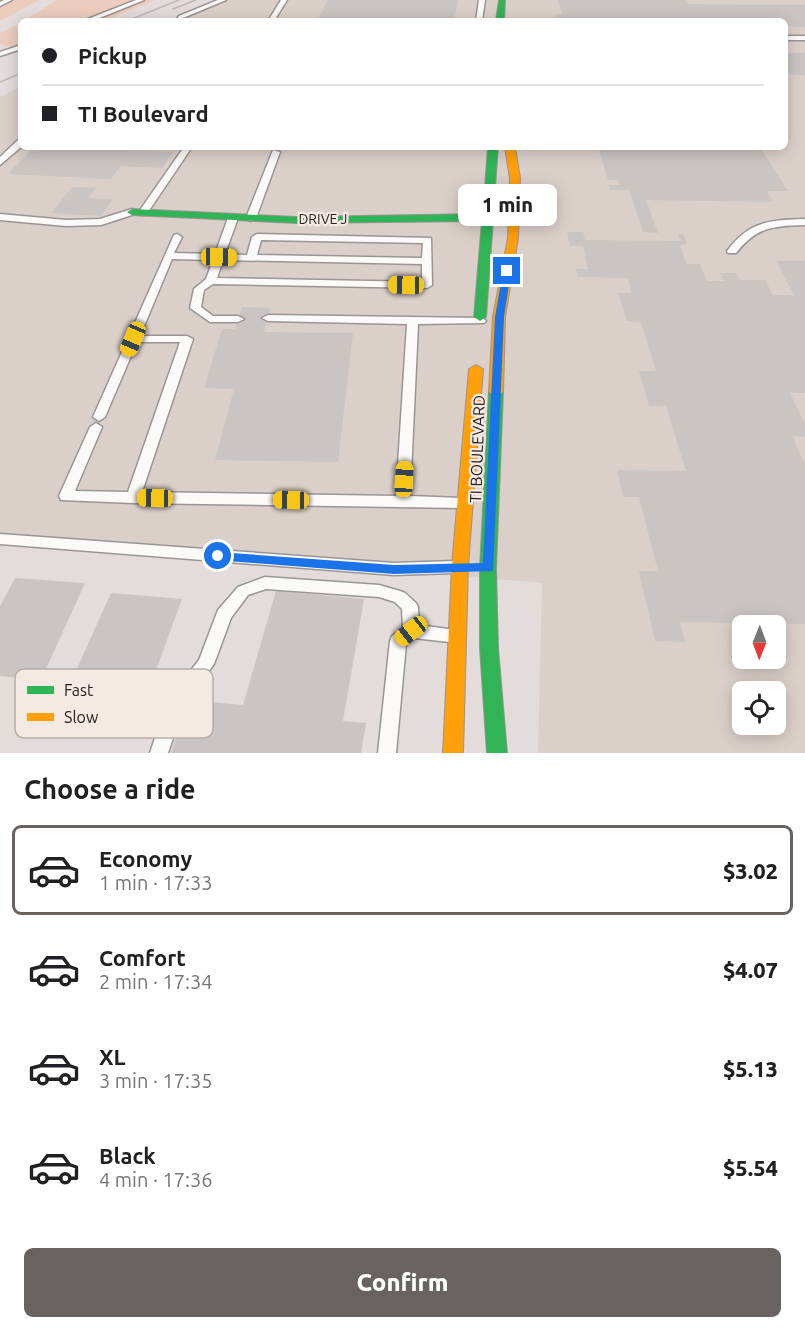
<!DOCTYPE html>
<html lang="en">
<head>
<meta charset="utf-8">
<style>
	body { margin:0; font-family:Ubuntu,sans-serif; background:#f2f2f2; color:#202124; height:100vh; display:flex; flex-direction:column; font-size:22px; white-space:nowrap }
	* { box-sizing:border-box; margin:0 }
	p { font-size:20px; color:#757577 }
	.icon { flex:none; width:33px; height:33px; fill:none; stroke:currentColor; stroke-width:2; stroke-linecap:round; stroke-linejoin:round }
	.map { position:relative; height:753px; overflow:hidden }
	.side { display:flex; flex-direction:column; background:#fff; flex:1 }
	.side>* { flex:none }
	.banner { position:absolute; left:18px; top:18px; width:770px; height:132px; border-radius:9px; box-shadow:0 3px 15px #0003; display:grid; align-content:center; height:132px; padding:0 24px; background:#fff }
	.needle { width:39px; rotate:181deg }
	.controls { position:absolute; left:732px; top:615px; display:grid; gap:12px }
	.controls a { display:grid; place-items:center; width:54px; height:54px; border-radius:9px; background:#fff; box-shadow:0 3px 15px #0003; font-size:30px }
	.end { position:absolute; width:27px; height:27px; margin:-14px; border:8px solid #1a73e8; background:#fff; box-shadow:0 0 0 3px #fff }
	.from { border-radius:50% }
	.bubble { position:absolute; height:42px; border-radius:9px; background:#fff; box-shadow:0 3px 15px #0003; font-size:20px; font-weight:800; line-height:42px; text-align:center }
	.car { position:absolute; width:18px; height:36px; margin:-18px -9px; border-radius:8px; box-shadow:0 0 4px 2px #0007; background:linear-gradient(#f5c518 24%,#345 0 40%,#f5c518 0 76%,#345 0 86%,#f5c518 0) }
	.banner b { display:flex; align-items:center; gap:21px; height:57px; font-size:22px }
	.banner b+b { border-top:2px solid #e0e0e0 }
	.banner i { width:15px; height:15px; background:#202124 }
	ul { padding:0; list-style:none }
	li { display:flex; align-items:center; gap:18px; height:90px; margin:0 12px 9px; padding:0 12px; border:3px solid transparent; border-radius:9px }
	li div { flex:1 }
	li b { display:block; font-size:22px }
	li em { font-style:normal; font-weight:800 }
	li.on { border-color:#686361 }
	li>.icon { width:54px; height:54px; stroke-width:1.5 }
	h2 { padding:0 24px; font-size:27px; line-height:72px }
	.primary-button { display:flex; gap:12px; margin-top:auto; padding:12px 24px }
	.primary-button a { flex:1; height:69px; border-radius:9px; background:#686361; color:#fff; font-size:24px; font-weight:800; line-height:69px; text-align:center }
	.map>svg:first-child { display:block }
</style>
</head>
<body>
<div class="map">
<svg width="805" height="753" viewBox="0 0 805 753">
	<rect width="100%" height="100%" fill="#e3dcda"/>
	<path fill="#dbcfc9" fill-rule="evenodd" d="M217 0H805V753H538L542 583 0 537V97L21 87V147H784V21H170ZM742 626H776V658H742ZM742 692H776V724H742Z"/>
	<path fill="#ebccbd" d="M0 0H39L0 21Z
		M57 0H156L103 21H24Z
		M21 23V50L0 44V33Z"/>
	<path fill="#cac5c3" d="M328 0H458L454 21H317Z
		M557 0H686L688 4 805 5V27L784 26V21H558L556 14H563Z
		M784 53H805V75L784 74Z
		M34 147H65L173 152 162 168 121 166 111 179 8 174Z
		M598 147H760L788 191H767L773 202 646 200 658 233 643 232 629 190H610L609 185H620L618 180H608Z
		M72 187 96 188 88 198 113 199 101 216 51 213Z
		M567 232H583L585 240 681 241 678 234H683L687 243 680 246 687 264H700L707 281H724L720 273H736L740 280H765L773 295H794L776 261H805V393H790L805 425V437L792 436 805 465V624L680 622 685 642 655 641 639 571H658L639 497H623L617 470 686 471 666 406H649L639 371H656L641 322 627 321 618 293H632L628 278 578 277 576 269H588L583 246H570Z
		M242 307 270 308 264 332 353 333 338 462 215 460 234 389 204 388 222 329H235Z
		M15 578 85 583 41 680 0 676V606Z
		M276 591 364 599 343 721 366 723 361 753H171L188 700 243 705Z
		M111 593 182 599 144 703 65 695Z"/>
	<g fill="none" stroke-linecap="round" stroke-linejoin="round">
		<g stroke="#9a9594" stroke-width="3">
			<path id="lane" d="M4 0H12L0 6V2Z
				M136 0H144L92 21H83Z
				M218 0H226L183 18 181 21H175L179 16Z
				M281 0H287L274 21H268Z
				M479 0H485L482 21H476Z
				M784 36H805V40H784Z
				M21 45V49L0 56V52Z
				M18 140H21V147L0 165V157Z
				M184 147H192L146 215H140L138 213Z
				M273 150 280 152 256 218 251 221 248 220 246 218Z
				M132 209 137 212 135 214 101 225 66 226 0 220V214L66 220 100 219Z
				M233 215 238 218 225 254 247 255 252 237 257 234 431 238 432 285 427 288 213 284 204 290 201 307 213 316H238L244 319 238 322H210L190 308 194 289 206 279 213 260 172 259 140 336H187L193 339 142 492 396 496 407 324 268 321 262 318 268 315 480 318 484 319 486 321 484 323 418 324 410 496 462 498 467 499 469 503 467 507 462 508 133 503 61 500 59 496 90 427 96 423 102 427 75 491 128 492 180 342H137L105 417 99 421 93 417 174 235 177 234 182 237 174 253 215 254 228 218ZM261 240 423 243 422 258 257 255ZM223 260 422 264V282L217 278Z
				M805 219V225C772 226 757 227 736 253H728L727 251C749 221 770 220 805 219Z
				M0 534 394 563 454 561 459 563 462 567 459 571 454 573 394 575 0 544Z
				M265 577 379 585 400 591 405 593 416 603 418 607 419 625 455 630 457 635 455 640 449 642 414 638 406 644 396 753H378L390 641 392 636 403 628 402 609 395 602 379 597 266 589 248 595 231 618 214 664 189 698 178 723 168 753H150L160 723 177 688 199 660 218 610 238 587Z"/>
		</g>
		<g stroke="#9a9594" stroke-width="2">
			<path id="fast" d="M499 0H505L504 21H496Z
				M488 147H498L493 214H509L514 217 509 220H493L486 317 480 321 474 317 482 221 297 223 132 215 127 212 132 209 297 217 483 214Z
				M496 388 503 392 496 568 498 648 507 753H487L480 648V568L489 392Z"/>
		</g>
		<g stroke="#9a9594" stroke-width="2">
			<path id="slow" d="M505 147H515L520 178 518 238 505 317 503 392 496 396 489 392 493 317 508 238 510 178Z
				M476 365 483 369 468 566 463 753H443L452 566 469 369Z"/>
		</g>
		<use href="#lane" fill="#fbfaf9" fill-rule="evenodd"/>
		<use href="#fast" fill="#30b455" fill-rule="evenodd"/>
		<use href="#slow" fill="#ff9f0a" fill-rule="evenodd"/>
		<path stroke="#bbb9b9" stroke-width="1.5" d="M173 9 196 0
			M127 21 179 0
			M0 82 21 73"/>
	</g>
	<path fill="#1a73e8" d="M507 268 511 271 504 317 493 571 394 574 214 560 212 556 218 552 394 565 483 563 495 317 503 271Z"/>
	<g text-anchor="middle" stroke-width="4.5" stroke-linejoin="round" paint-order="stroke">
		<g font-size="14" fill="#262220" stroke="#f4e9e3">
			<text x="323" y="224">DRIVE J</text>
		</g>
		<g font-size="16" fill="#262220" stroke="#f4e9e3">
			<text transform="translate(477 449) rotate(-88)" y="6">TI BOULEVARD</text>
		</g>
	</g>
	<rect x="15" y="669" width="198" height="69" rx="9" fill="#f4e9e3" stroke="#b6ada8" stroke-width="1.5"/>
	<rect x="27" y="686" width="27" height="8" fill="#30b455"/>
	<rect x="27" y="713" width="27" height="8" fill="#ff9f0a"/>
	<g font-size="16" fill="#262220">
		<text x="64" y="696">Fast</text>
		<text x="64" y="723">Slow</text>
	</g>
</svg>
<div class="controls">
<a><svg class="needle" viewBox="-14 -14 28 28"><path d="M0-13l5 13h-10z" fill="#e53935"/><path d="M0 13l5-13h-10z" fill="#757577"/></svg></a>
<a><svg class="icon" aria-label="locate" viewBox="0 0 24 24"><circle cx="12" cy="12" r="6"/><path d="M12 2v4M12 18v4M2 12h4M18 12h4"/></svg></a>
</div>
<i class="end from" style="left:218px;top:556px"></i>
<i class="end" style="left:507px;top:271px"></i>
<div class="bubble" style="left:458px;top:184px;width:99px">1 min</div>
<i class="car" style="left:219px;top:257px;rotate:91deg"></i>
<i class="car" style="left:406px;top:285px;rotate:271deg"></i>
<i class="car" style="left:133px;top:339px;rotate:203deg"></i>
<i class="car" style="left:404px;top:479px;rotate:3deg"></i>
<i class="car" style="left:155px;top:498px;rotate:271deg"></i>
<i class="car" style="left:291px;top:500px;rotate:271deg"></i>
<i class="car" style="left:411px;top:631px;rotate:232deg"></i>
<div class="banner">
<b><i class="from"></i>Pickup</b>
<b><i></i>TI Boulevard</b>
</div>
</div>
<section class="side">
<h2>Choose a ride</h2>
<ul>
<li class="on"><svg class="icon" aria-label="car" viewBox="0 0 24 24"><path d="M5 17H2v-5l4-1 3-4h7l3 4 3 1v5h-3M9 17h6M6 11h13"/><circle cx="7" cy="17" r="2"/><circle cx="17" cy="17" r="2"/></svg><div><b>Economy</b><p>1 min · 17:33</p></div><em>$3.02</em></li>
<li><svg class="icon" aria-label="car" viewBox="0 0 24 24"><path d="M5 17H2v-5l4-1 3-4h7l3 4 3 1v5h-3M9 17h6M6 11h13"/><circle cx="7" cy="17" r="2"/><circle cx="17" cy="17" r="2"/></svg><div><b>Comfort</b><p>2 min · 17:34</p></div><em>$4.07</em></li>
<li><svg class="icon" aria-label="car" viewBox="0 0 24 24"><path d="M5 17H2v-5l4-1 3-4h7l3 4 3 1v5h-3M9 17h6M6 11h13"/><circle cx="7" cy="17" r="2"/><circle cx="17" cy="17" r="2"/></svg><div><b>XL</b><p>3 min · 17:35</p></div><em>$5.13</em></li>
<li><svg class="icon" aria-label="car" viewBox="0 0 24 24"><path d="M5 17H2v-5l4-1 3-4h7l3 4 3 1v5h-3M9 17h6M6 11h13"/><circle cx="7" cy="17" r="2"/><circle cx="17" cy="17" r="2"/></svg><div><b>Black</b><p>4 min · 17:36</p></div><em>$5.54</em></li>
</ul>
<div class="primary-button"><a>Confirm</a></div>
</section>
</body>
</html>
